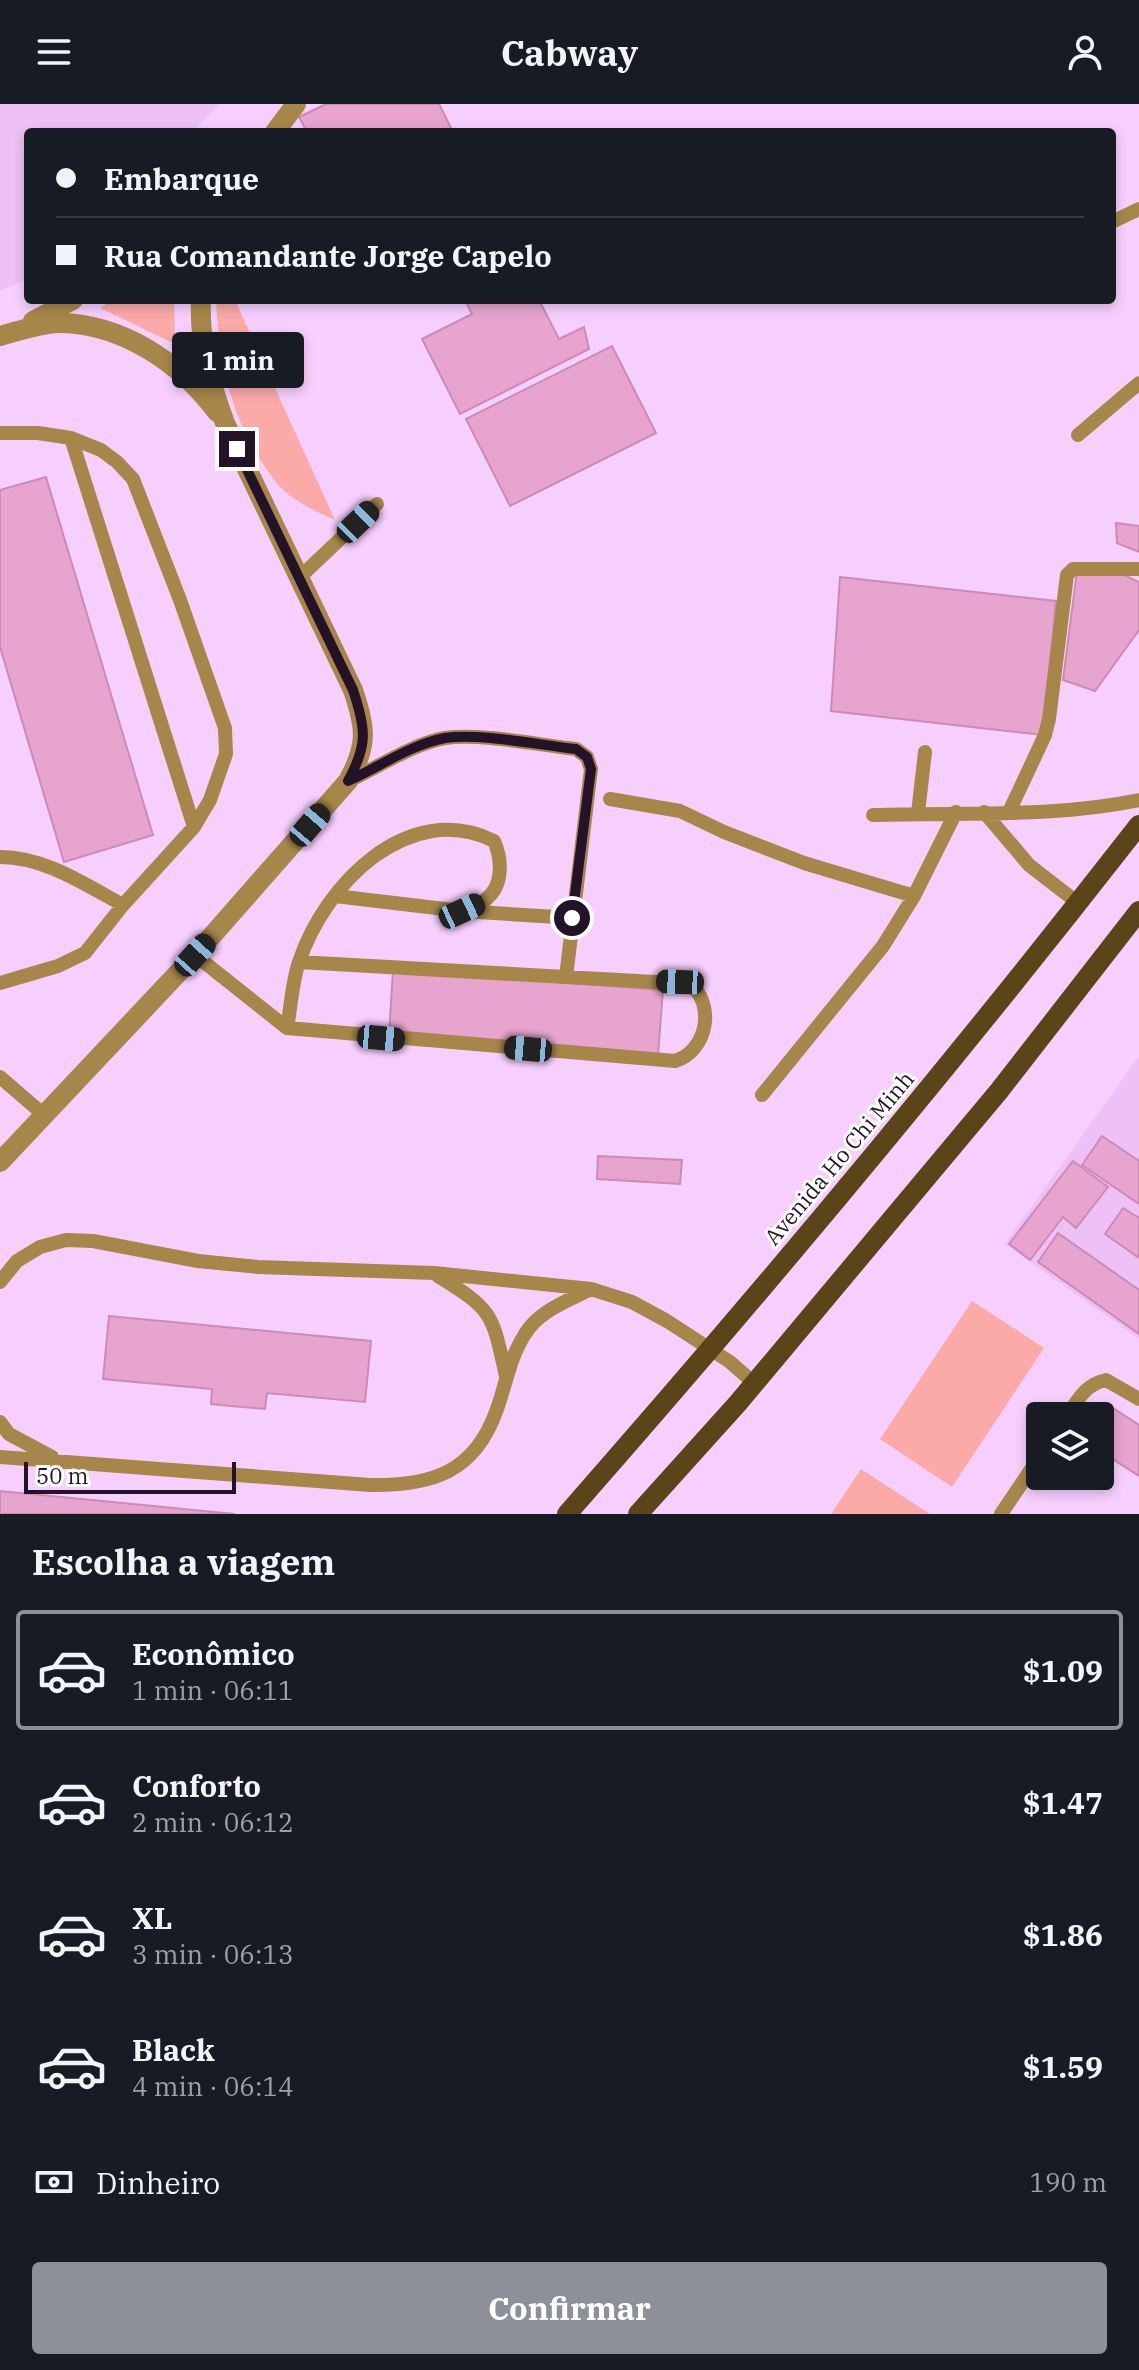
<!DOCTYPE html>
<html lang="pt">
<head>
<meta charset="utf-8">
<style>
	body { margin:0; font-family:"IBM Plex Serif",serif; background:#20242c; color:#f1f3f6; height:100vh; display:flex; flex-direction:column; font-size:30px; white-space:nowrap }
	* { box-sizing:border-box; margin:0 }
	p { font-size:26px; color:#9ea1a6 }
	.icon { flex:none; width:44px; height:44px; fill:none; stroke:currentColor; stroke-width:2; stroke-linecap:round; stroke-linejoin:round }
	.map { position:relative; height:1410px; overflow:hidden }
	.sheet { display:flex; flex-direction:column; background:#171b24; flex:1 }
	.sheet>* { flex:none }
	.banner { position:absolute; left:24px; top:24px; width:1092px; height:176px; border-radius:8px; box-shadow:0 4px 12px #0003; display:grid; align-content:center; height:176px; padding:0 32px; background:#171b24 }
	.controls { position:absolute; left:1026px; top:1298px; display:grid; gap:16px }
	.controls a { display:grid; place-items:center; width:88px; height:88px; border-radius:8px; background:#171b24; box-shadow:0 4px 12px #0003; font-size:40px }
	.scale { position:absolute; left:24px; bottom:20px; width:212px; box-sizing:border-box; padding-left:8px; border:4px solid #241228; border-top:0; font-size:22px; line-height:28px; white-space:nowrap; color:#241228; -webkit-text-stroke:6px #fff; paint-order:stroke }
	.end { position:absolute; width:36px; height:36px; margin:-18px; border:10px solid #241228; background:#fff; box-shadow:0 0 0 4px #fff }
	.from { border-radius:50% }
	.bubble { position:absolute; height:56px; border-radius:8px; background:#171b24; box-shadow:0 4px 12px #0003; font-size:26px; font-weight:800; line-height:56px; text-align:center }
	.car { position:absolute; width:24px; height:48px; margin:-24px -12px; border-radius:10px; box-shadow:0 0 6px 2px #0007; background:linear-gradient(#222 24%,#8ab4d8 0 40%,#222 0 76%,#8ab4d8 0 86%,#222 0) }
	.banner b { display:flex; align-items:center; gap:28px; height:76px; font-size:30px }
	.banner b+b { border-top:2px solid #363941 }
	.banner i { width:20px; height:20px; background:#f1f3f6 }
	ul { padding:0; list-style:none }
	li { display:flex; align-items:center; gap:24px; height:120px; margin:0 16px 12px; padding:0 16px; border:4px solid transparent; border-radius:8px }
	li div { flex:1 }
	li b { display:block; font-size:30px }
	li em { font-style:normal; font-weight:800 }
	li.on { border-color:#8c9099 }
	li>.icon { width:72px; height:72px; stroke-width:1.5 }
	h2 { padding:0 32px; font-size:36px; line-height:96px }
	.pay { display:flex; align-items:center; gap:20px; height:88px; padding:0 32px; font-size:30px }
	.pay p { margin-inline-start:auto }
	.action { display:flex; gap:16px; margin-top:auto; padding:16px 32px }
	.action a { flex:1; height:92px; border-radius:8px; background:#8c9099; color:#fff; font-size:32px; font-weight:800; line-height:92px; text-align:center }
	header { display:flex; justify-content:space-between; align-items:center; height:104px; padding:0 32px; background:#171b24; font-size:36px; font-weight:800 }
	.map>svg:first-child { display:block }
</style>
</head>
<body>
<header><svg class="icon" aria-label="menu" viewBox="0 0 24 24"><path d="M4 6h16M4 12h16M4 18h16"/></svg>Cabway<svg class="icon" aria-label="person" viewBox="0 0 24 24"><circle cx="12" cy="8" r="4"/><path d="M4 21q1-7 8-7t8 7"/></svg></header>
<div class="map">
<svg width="1139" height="1410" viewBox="0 0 1139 1410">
	<rect width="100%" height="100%" fill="#f7cffe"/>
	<path fill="#edc1f5" d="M0 0H219L193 28H28V175L0 187Z
		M1139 952V1235L1005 1140Z"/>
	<path fill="#fbaaa8" d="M111 196H174L175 240 100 204Z
		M216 196H235L335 416C316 408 298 399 282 385 276 380 272 372 267 366 231 315 219 257 216 196Z
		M972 1197 1044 1244 952 1383 880 1335Z
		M861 1365 930 1410H831Z"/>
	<path fill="#e7a4ce" stroke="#cb8bb4" stroke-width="2" d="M326 0H439L453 28H307L299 13Z
		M465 196H539L559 235 584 223 589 245 460 310 422 235 472 210Z
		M612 242 656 329 510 402 466 315Z
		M46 373 153 731 64 758 0 543V386Z
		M1116 419 1139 422V448L1117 439Z
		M1077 467 1122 470 1139 478V526L1095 587 1063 576Z
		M840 473 1056 497 1043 631 831 607Z
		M393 866 663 886 658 951 389 931Z
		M1102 1032 1139 1057V1100L1082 1061Z
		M598 1052 682 1056 680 1080 597 1075Z
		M1073 1057 1108 1083 1076 1124 1063 1113 1030 1156 1009 1140Z
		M1123 1104 1139 1114V1154L1105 1130Z
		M1058 1129 1139 1186V1230L1038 1158Z
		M109 1212 371 1237 365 1298 267 1289 265 1305 211 1300 212 1285 103 1275Z
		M1107 1300 1139 1321V1372L1100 1347 1099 1312Z
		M0 1387 235 1410H0Z"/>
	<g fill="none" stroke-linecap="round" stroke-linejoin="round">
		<path stroke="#a68649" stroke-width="14" d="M1112 118 1139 105
			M0 329H38L71 334 101 346 117 358 133 375 180 496 225 624 226 650 210 696 194 723 123 801 85 849 58 862 0 879
			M1078 331 1139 279
			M71 334 194 723
			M298 475 377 400
			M348 677C379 663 412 640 445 634 482 629 538 641 576 645L587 653 591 665 566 873
			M610 695 680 707 724 728 804 759 914 792
			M984 708 1029 761 1078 799
			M1009 708 1045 631 1049 615 1067 471 1073 465H1139
			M918 709 925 648
			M873 711C962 708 1052 714 1139 696
			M0 753C45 753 84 780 123 801
			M335 792 462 807 572 814
			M195 851 287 924 675 957C707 947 716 901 690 880L299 858
			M287 924C291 903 292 878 299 858 325 780 408 695 494 737 502 755 504 782 485 796 479 801 469 804 462 807
			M0 973 43 1010
			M762 991 883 842 914 792 956 708
			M438 1172C493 1206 492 1209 506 1272
			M0 1178 17 1157 40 1143 66 1136 93 1137 198 1157 258 1163 434 1169 591 1185 632 1198 667 1217 730 1258 754 1279
			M1067 1312C1078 1295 1086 1280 1106 1276L1139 1295
			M0 1318 9 1330 52 1353
			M0 1353 370 1381C431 1382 475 1369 497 1305 506 1280 510 1253 525 1230 539 1207 567 1197 591 1185
			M1001 1410 1040 1352"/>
		<path stroke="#a68649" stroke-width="20" d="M275 28 296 0
			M33 217 73 196
			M0 232C19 227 41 219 60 219 123 220 180 259 217 308
			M0 1058 195 851 348 677C368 641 366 624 353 586L225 319C210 279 199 239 201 196"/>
		<path stroke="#5a4418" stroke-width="20" d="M567 1410C764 1186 955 957 1139 721
			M638 1410 738 1299 999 987 1139 807"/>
	</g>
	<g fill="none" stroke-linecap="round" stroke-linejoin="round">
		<path stroke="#241228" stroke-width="10" d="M237 345 353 586C366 625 368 641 348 677 379 663 412 640 445 634 482 629 538 641 576 645L587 653 591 665 572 814"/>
	</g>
	<g text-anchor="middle" stroke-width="6" stroke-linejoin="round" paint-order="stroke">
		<g font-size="22" fill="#241228" stroke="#fff">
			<text transform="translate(839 1054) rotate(-50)" y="8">Avenida Ho Chi Minh</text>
		</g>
	</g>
</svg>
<div class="controls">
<a><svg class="icon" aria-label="layers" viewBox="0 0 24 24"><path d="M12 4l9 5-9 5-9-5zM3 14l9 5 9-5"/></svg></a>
</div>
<div class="scale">50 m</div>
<i class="end from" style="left:572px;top:814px"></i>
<i class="end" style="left:237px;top:345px"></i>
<div class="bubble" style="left:172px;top:228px;width:132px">1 min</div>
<i class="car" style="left:358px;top:418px;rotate:46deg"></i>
<i class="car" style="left:310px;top:721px;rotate:41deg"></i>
<i class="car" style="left:462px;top:807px;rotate:65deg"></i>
<i class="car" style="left:195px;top:851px;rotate:42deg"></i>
<i class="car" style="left:680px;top:878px;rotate:272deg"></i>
<i class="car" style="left:381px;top:934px;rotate:95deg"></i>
<i class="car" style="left:528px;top:945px;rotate:275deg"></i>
<div class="banner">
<b><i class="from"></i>Embarque</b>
<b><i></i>Rua Comandante Jorge Capelo</b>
</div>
</div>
<section class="sheet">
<h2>Escolha a viagem</h2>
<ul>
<li class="on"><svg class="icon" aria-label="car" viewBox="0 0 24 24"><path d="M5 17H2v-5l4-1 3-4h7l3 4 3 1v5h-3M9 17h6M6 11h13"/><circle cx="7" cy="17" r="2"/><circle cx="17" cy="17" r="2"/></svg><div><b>Econômico</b><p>1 min · 06:11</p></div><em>$1.09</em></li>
<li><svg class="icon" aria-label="car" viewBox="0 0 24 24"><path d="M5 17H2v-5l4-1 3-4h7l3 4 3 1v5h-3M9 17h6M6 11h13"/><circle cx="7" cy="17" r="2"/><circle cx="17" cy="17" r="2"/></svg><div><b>Conforto</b><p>2 min · 06:12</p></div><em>$1.47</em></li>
<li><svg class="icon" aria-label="car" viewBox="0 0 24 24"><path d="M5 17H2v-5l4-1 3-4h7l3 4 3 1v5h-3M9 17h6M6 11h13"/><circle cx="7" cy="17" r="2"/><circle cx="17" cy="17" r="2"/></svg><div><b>XL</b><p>3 min · 06:13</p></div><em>$1.86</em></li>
<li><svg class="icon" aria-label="car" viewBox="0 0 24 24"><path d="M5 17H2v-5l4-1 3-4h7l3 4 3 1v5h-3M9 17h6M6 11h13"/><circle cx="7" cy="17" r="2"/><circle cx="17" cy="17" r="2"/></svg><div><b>Black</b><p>4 min · 06:14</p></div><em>$1.59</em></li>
</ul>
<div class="pay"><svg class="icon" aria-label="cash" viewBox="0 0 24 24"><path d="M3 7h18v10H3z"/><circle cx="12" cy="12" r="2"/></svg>Dinheiro<p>190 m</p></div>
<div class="action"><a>Confirmar</a></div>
</section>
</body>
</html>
